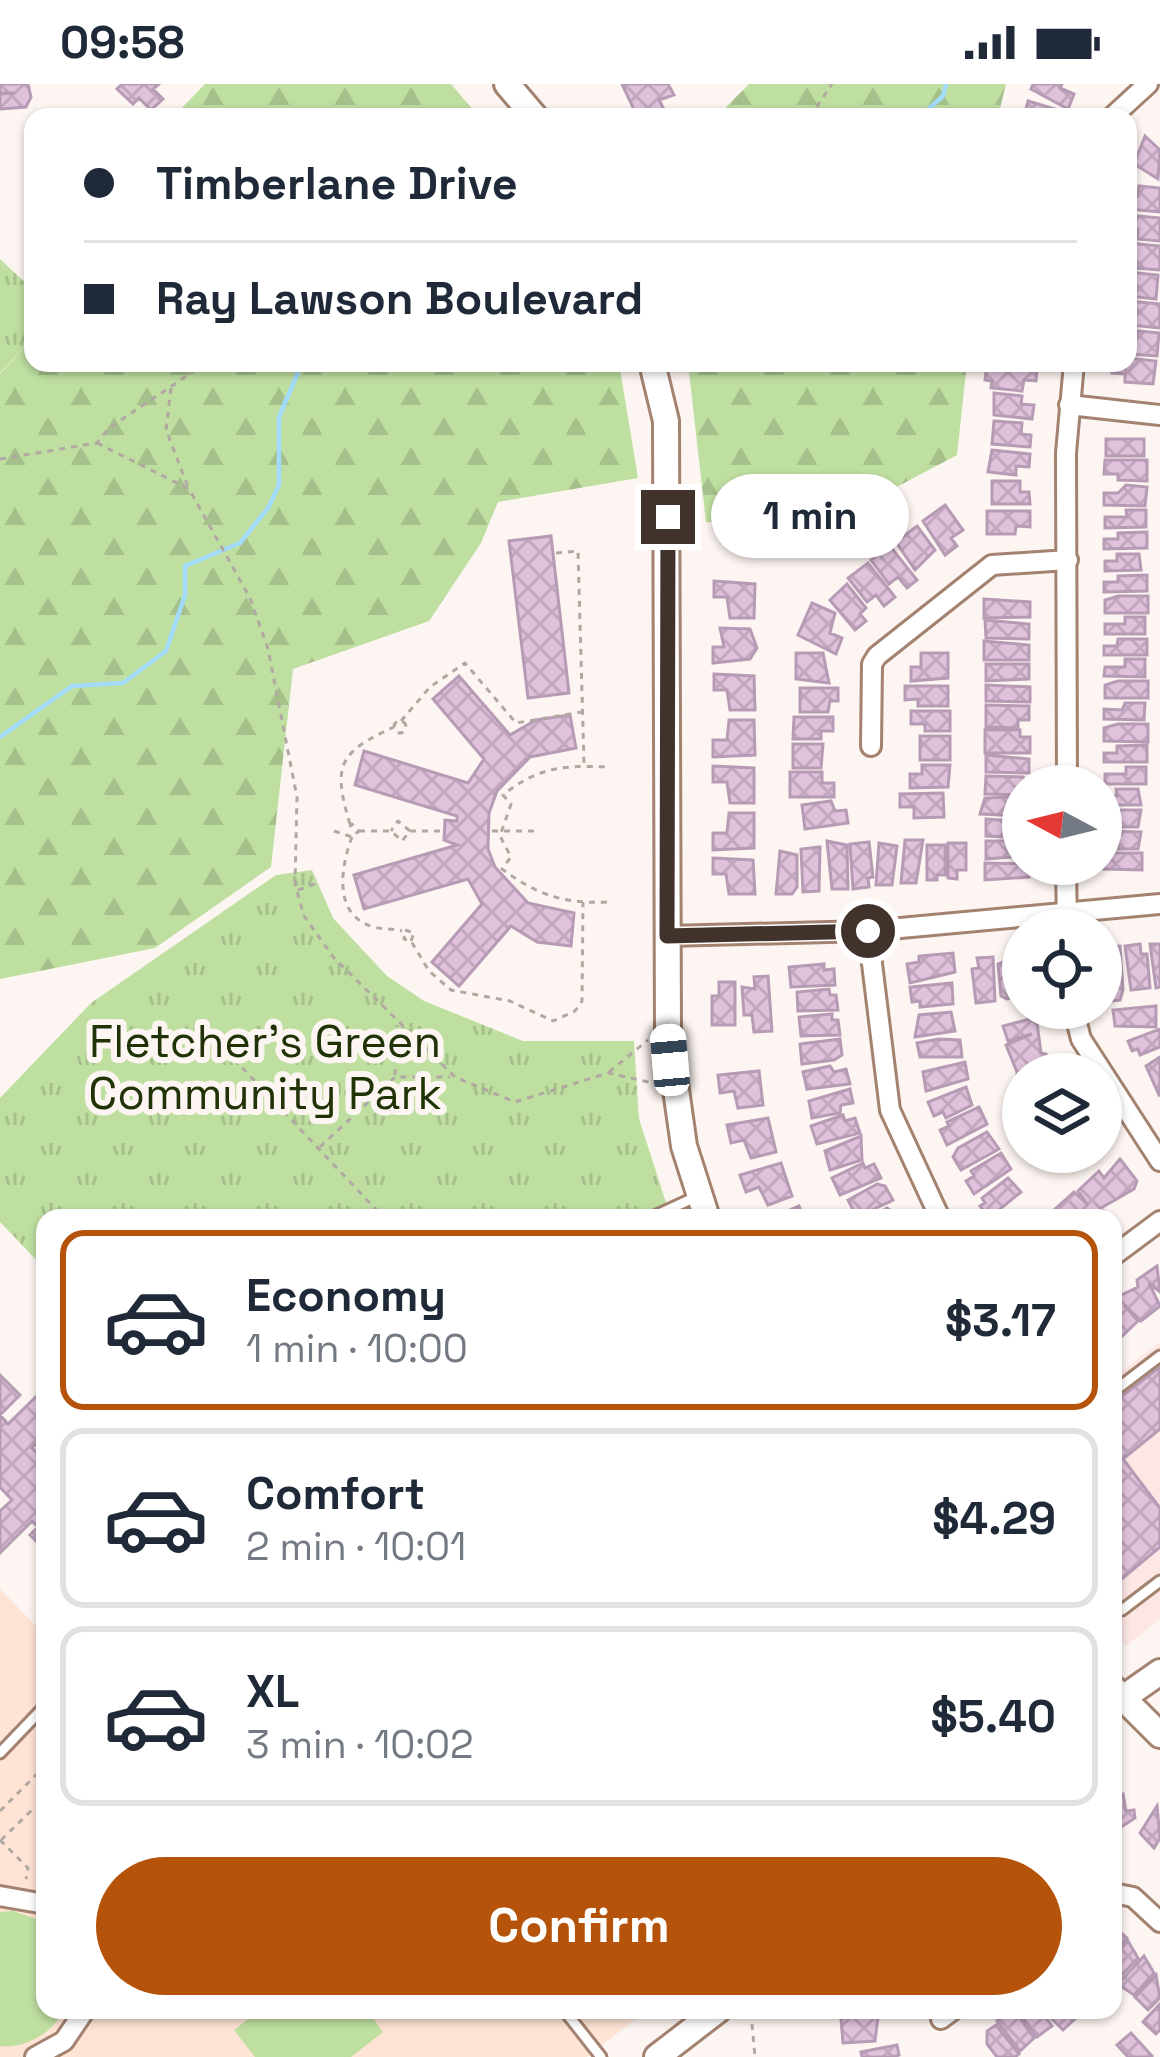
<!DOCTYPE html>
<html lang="en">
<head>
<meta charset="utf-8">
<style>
	body { margin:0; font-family:"Space Grotesk",sans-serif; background:#f2f2f3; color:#1f2937; height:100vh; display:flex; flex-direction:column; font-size:45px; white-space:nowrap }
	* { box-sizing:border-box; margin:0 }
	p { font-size:39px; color:#747a83 }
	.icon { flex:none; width:66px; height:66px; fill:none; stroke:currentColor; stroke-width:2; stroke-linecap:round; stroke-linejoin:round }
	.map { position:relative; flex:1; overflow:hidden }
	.sheet { position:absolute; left:36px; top:1125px; width:1086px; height:810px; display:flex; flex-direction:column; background:#fff; border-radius:24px; box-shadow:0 3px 9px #0004 }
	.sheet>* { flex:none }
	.top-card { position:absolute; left:24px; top:24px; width:1113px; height:264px; border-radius:24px; box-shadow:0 3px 9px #0004; display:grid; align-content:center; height:264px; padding:0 60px; background:#fff }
	.needle { width:78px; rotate:277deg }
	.fabs { position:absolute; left:1002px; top:681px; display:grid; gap:24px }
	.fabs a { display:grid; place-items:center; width:120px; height:120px; border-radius:50%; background:#fff; box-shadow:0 3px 9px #0004; font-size:60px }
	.end { position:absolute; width:54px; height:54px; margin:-27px; border:15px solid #41332b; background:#fff; box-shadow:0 0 0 6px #fff }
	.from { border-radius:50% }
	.bubble { position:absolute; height:84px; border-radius:42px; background:#fff; box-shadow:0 3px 9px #0004; font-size:39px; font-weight:800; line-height:84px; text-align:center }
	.car { position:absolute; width:36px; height:72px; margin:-36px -18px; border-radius:15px; box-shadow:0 0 9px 3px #0007; background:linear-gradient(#fff 24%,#345 0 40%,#fff 0 76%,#345 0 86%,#fff 0) }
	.top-card b { display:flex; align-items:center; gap:42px; height:114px; font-size:45px }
	.top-card b+b { border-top:3px solid #e0e1e3 }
	.top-card i { width:30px; height:30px; background:#1f2937 }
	ul { padding:21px 0 0; list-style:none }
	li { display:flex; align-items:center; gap:36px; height:180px; margin:0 24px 18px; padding:0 36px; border:6px solid #e0e1e3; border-radius:24px }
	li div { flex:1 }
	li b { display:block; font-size:45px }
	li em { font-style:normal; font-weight:800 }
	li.on { border-color:#b45309 }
	li>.icon { width:108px; height:108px; stroke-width:1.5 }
	.button { display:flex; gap:24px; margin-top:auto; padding:24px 60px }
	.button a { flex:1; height:138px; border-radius:72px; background:#b45309; color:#fff; font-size:48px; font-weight:800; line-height:138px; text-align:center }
	.status { display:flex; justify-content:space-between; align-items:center; height:84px; padding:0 60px; background:#fff; direction:ltr }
	.status svg { height:33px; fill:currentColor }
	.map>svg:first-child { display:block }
</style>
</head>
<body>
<div class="status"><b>09:58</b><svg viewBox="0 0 49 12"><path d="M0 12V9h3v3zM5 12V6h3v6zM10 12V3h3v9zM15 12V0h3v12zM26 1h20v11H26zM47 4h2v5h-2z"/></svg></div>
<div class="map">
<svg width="1160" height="1973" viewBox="0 0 1160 1973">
	<defs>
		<pattern id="forest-firs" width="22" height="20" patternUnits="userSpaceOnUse" patternTransform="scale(3)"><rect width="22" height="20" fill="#bfdfa1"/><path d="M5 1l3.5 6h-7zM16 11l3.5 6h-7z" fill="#a5c08b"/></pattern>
		<pattern id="park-tufts" width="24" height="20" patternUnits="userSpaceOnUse" patternTransform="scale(3)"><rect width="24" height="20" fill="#bfdfa1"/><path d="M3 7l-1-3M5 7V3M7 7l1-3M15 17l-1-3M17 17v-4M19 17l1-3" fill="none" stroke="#a5c08b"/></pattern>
		<pattern id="building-cross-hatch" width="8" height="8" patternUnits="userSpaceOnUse" patternTransform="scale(3)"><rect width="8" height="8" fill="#e0c2dd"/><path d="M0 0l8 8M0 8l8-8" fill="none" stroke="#c1a7be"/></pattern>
	</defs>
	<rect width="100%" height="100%" fill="#fdf5f1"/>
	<path fill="#fde7e5" d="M1160 1258V1535L1126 1562 1113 1549V1294Z"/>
	<path fill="#ffe4d6" d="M0 1505 45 1551V1926H647L587 1973H0Z"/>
	<path fill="#bfdfa1" d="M13 1827 45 1838V1926H65C51 1950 25 1965 0 1962V1828Z
		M260 1926H367L383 1948 351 1973H255L234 1946Z"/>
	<path fill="url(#forest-firs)" d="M205 0H451L479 33H173Z
		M749 0H1006L998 33H716Z
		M33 253V279H619L638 394 498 418 481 459 429 537 293 585 271 783 155 864 0 895V290Z
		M688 279H967L957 371 827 440 706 438Z"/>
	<path fill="url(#park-tufts)" d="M0 175 33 206V253L0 289Z
		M312 786 333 834 387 892 424 917 523 957H634L639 1035 671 1134H45V1185L0 1138V1014L91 919 276 791Z"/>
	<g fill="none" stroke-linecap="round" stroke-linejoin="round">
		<path stroke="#a2dbfa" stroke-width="4.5" d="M920 33 943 12 946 0
			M432 279H451
			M0 653 72 602 123 599 166 567 185 511V482L240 459 268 424 279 401V333L302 279"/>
	</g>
	<path fill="url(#building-cross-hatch)" stroke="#b79bb5" stroke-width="3" d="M0 0H28L31 13 26 23 0 25V10L14 9H0Z
		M122 0H159L153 5 163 15 151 26 139 14 133 20 117 5Z
		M622 0H668L674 11 659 16 668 33 637 32Z
		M1033 0H1062L1060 4 1074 10 1068 25 1031 5Z
		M1028 17 1071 30 1070 33H1024Z
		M1145 52 1160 66 1158 95 1134 80Z
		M1139 102 1160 104V128L1128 125V111L1138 112Z
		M1128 131 1160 134V157L1137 155 1138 145 1128 144Z
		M1128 159 1160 162V186L1135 184Z
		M1128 188 1158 191 1156 215 1128 212Z
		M1128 217 1160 220V244L1129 241Z
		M1128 246 1159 249 1157 272 1128 270Z
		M1128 274 1156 277 1153 300 1125 298V290L1112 289 1113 279H1128Z
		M987 279 1037 283 1036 297 1024 296 1022 307 991 304 992 297 985 296Z
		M994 309 1022 312 1021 320 1034 321 1032 335 994 331Z
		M994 337 1022 339 1021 350 1031 351 1030 363 992 360Z
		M1106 355H1144V372H1106Z
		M992 366 1030 370 1029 383 1016 382V391L988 388Z
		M1105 376H1147V397L1118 396V390H1104Z
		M992 397H1020V408H1029L1030 420H992Z
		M1126 401 1147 403 1145 422 1104 421V409H1118Z
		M945 421 963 446 951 454 957 462 945 471 923 437Z
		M1126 426H1146V443L1105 444V433H1127Z
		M987 427H1030V443L1016 442 1015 450H987Z
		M917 442 935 466 915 486 896 458Z
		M1147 448V464L1104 465V455H1118V449Z
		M551 452 569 609 528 614 509 457Z
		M890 462 917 496 907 504 898 493 889 500 871 476Z
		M1117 470H1139L1141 486 1105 487V477H1117Z
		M868 479 895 513 884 522 876 511 867 518 848 494Z
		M1147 491V507L1104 508V498H1118V492Z
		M714 497 755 500 754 534H730L727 513H714Z
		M847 500 866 524 860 530 866 537 855 546 830 516Z
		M1118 512H1148V529H1105V516Z
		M984 515 1030 518V533L984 534Z
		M812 519 835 529 830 549 842 554 836 570 798 551Z
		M1125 533H1145V550H1105V540H1125Z
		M985 536 1029 540V555L986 554Z
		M720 544 750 545 757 564 750 575 713 579V563H724Z
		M1118 555H1147V571H1104V562H1117Z
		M984 557 1029 561V576H984Z
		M796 569H823L829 599 796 595Z
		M921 569H948V594L911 597V583H921Z
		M1125 575H1145V593L1104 592 1105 583H1125Z
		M986 580H1029V595L986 597Z
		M714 590 754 592 755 626H730L727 606H714Z
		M459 592 510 651 536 636 570 631 576 664 530 673 497 707 489 729 488 765 495 783 528 819 574 829 571 862 537 858 511 842 459 902 432 878 482 820 468 795 364 825 354 791 457 761 444 756 445 736 457 737V732L355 701 364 667 468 699 484 675 433 615Z
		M1118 597H1148V614H1105V601Z
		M986 601 1030 603V618L986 617Z
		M905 602H948V622H918V615L905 616Z
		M800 604H838V617H830L828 628H800Z
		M1125 619H1145L1144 636 1104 635V625L1122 626Z
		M986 621 1029 622V636H1018V644L986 643Z
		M911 627H950V647H925V640H911Z
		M794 633H833V647H821V655H793Z
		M729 636H754L755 671 713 673V656H727Z
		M1118 640H1148V658L1104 657V644Z
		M985 646H1020V653H1030V669H985Z
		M920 652H950V676H920Z
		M793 660H823L821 684H793Z
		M1147 661V678H1104V669H1117V662Z
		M986 671 1029 675V689L986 688Z
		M922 681H950L948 703 910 704V690H922Z
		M713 682 754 684V719H730L727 698H713Z
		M1126 683H1146V700H1105V690H1126Z
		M790 688H822V699H834V713H790Z
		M986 692 1023 693 1030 702H1023V711L985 710Z
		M1116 705H1138L1141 721H1105V712H1117Z
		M943 709 944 733 914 734V723H900V710Z
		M1015 713 1023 717V732L980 730 985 714Z
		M831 717 835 727 846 726 848 739 805 745 802 721Z
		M1105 726H1141L1138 743H1118V735H1105Z
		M729 729H754V764L713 766V749H727Z
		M986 735 1023 738V754L986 752Z
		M1105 747 1141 748 1138 765H1118V757H1105Z
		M905 756H923L916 799H901Z
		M827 757 847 761 848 805H832Z
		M986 757H1023V772L986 775Z
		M869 758 873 793 868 794 869 803 853 805 850 760Z
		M879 759 897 762 892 801H876Z
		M948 759H966V786H957V795L948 794Z
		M927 761H945V791H937V796H927Z
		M820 763 819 807 803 808 801 765Z
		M780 767 797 771V803L792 810H776Z
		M1104 769H1142V786L1104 785Z
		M713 774 753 776 755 810H729L726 790H713Z
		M985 779 1029 780V793L985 796Z
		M1140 860 1141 870H1147L1150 904 1131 906 1125 862Z
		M1150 860H1160V903L1156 904Z
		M1120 862 1123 906 1120 916 1110 917V907L1104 908 1101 878H1106L1105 863Z
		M953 869 955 888 910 899 907 880 919 878V872Z
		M1019 872 1020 912 1007 915 1001 912 998 880Z
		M993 873 995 917 976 919 972 885 979 884 977 874Z
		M824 880V886L834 885 835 901 791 903 789 883Z
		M768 892 772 947 754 948 752 931H744L742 903 755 905 754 893Z
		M719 898H735V941H712V912H719Z
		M952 899 953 920 920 923V917L912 918 910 903Z
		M829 905 830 911H836L838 926 798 927 797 908Z
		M1156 922V943L1115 942 1113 926Z
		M951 928 955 947 915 953 919 931Z
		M832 930V936H838L840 951 801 952 799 933Z
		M1030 935 1037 939 1041 969 1046 970 1052 990H1023L1022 1007 1017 991 1043 984 1017 988 1006 961 1032 950 1008 957 1003 942Z
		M1160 945V963L1140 971 1138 965 1132 967 1128 957Z
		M840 955 842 971 834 976 802 980 800 960Z
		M939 955 960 956 962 973H920L917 959Z
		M1160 973V1010L1159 1011 1146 982Z
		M965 978 968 995 926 1007 923 988Z
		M830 982 834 988 846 985 850 1000 807 1005 803 988Z
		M759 987 763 1021 738 1024 734 1007 720 1009 718 991Z
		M966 1003 972 1021 946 1034 943 1028 934 1032 928 1018Z
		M850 1005 853 1019 841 1021 840 1029 812 1034 809 1017Z
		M979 1023 987 1040 947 1061 940 1046 949 1042 947 1038Z
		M843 1031 845 1037 855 1034 860 1049 817 1060 811 1042Z
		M768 1034 776 1068 751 1074 744 1056 731 1059 727 1041Z
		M987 1048 999 1065 961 1086 953 1073 958 1064Z
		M861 1052 862 1076 830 1086 825 1067Z
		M1001 1069 1011 1085 974 1110 966 1097 974 1092 971 1087Z
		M1120 1075 1137 1097 1134 1105 1101 1124 1105 1128 1098 1134H1057L1052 1128 1074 1108 1088 1121 1078 1107 1099 1087 1104 1094Z
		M781 1079 792 1112 768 1121 759 1103 746 1108 740 1091Z
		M863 1079 865 1084 874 1080 881 1094 840 1111 832 1094Z
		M1008 1094 1021 1108 989 1134 980 1122 985 1119 982 1114Z
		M877 1100 885 1102 893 1116 857 1133 848 1116Z
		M799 1122 804 1134H777L776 1132Z
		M887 1124 901 1134H871Z
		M1157 1182 1160 1208 1149 1199 1160 1222 1141 1237 1124 1221 1138 1237 1116 1258 1113 1215 1138 1203 1137 1196Z
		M1160 1283V1345L1123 1375 1160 1424V1463L1123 1494 1113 1484V1319Z
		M0 1291 20 1311 0 1331Z
		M45 1304V1351L32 1364 45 1377V1466L30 1451 38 1443 32 1437 0 1469V1427L12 1416 0 1403V1331L8 1340Z
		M1123 1710 1126 1727 1134 1726 1135 1734 1113 1748V1711Z
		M1157 1722 1160 1754 1154 1764 1140 1749Z
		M1115 1843 1127 1854 1113 1869V1845Z
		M1128 1857 1138 1874 1116 1897 1113 1873Z
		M1144 1872 1154 1889 1134 1911 1118 1900Z
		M1156 1891 1160 1914 1148 1926 1135 1913Z
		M1160 1920V1946L1156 1950 1143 1938Z
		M1040 1926 1052 1942 1037 1953 1018 1928Z
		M1043 1926H1071L1077 1933 1063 1946Z
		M1005 1930 1019 1933 1034 1954 1020 1967 997 1937Z
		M851 1931 878 1933 875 1957 843 1959 841 1935Z
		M996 1941 1019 1970 1015 1973H997L987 1960V1947Z
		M1131 1949 1152 1972 1151 1973H1128L1117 1961Z
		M897 1961 899 1971 894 1973H862L861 1968Z"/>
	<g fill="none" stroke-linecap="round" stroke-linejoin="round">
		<g stroke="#a3826f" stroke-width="15">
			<path id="lane" d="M650 1134 698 1112
				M1113 1308 1160 1272
				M1113 1517 1122 1526 1160 1497
				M0 1669 45 1622
				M564 1926 601 1973"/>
		</g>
		<g stroke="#a3826f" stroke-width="24">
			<path id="street" d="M1112 33 1148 0
				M1069 321 1160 331
				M871 662 872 580 877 572 992 481 1068 476
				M1067 702 1066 369 1074 279
				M1066 780 1067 846
				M868 847 890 1026 940 1134
				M667 852 868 847 1160 820
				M1073 924 1081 955 1160 1077
				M1113 1172 1160 1137
				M1113 1809 1133 1813 1160 1838
				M0 1812 45 1820
				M941 1935 953 1926
				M35 1973 64 1957 85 1926"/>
		</g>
		<g stroke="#a3826f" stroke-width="30">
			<path id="secondary" d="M507 0 535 33
				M652 279 666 337 668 949 684 1062 707 1134
				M1113 1604 1160 1651
				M1113 1621 1160 1588
				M657 1973 718 1926"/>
		</g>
		<path stroke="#b2a8a2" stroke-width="3" stroke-dasharray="6 6" stroke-linecap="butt" d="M810 33 832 0
			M171 304 166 346 188 403
			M97 359 189 405 250 514 268 565 297 713 295 800 304 832 334 874 455 993 515 1018 608 989 653 999
			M0 375 97 359 109 344 206 279
			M556 469 578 467 584 679
			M394 643a6 6 0 1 1 12 0a6 6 0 1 1-12 0Z
			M401 637 430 603 465 579 516 639 581 628
			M350 740C332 681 339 668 394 643
			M334 747 352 753 359 747 352 740 346 747
			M359 747H391L402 757 410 747 398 737 391 747
			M410 747H445
			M492 747H538
			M352 753C341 782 332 832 374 843 383 846 393 844 402 847
			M298 806 320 798
			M607 818C564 820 537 811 502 785L511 773 500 752 511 720 503 711C538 683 564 681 608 683
			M411 857 414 849 405 846 404 855 411 857 429 887 451 906 510 917 553 937 575 927 582 917 583 818
			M234 975 384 1134
			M609 988 648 956
			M395 991 397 941
			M320 1063 395 993H450
			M0 1727 45 1682
			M0 1756 28 1784 26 1795
			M1 1756 32 1726
			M752 1940 755 1973"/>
		<use href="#lane" stroke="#fff" stroke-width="9"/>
		<use href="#street" stroke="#fff" stroke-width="18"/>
		<use href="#secondary" stroke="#fff" stroke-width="24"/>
	</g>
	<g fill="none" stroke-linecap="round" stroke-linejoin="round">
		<path stroke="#41332b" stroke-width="15" d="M668 433 667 852 868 847"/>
	</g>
	<g text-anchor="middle" stroke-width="12" stroke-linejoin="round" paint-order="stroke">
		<g font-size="45" fill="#203306" stroke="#fdf5f1">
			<text x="265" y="973">Fletcher's Green<tspan x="265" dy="52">Community Park</tspan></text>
		</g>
	</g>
</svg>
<div class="fabs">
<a><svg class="needle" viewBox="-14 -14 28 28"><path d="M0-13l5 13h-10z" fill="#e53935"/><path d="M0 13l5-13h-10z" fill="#747a83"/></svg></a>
<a><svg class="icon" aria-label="locate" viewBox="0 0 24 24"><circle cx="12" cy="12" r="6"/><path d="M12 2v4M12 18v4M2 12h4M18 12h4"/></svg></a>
<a><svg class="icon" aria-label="layers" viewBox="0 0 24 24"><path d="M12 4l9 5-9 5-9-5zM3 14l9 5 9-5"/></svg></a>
</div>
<i class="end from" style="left:868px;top:847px"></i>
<i class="end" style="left:668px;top:433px"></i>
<div class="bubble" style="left:711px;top:390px;width:198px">1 min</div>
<i class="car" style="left:670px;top:976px;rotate:355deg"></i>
<div class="top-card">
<b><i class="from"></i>Timberlane Drive</b>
<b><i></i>Ray Lawson Boulevard</b>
</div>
<section class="sheet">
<ul>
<li class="on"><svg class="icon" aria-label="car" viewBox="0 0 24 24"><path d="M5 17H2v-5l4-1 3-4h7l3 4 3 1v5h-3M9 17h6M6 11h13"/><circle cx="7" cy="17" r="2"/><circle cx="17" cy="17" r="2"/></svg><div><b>Economy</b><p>1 min · 10:00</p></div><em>$3.17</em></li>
<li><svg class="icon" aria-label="car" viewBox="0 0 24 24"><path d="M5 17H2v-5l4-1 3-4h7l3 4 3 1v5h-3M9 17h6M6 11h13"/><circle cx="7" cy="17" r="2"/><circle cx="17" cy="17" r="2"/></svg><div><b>Comfort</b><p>2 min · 10:01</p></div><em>$4.29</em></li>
<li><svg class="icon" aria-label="car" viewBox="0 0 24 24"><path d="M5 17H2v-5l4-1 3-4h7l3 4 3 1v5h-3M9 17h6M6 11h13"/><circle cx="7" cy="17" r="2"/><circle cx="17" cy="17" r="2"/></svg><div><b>XL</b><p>3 min · 10:02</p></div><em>$5.40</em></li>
</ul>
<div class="button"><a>Confirm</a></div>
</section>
</div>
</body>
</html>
